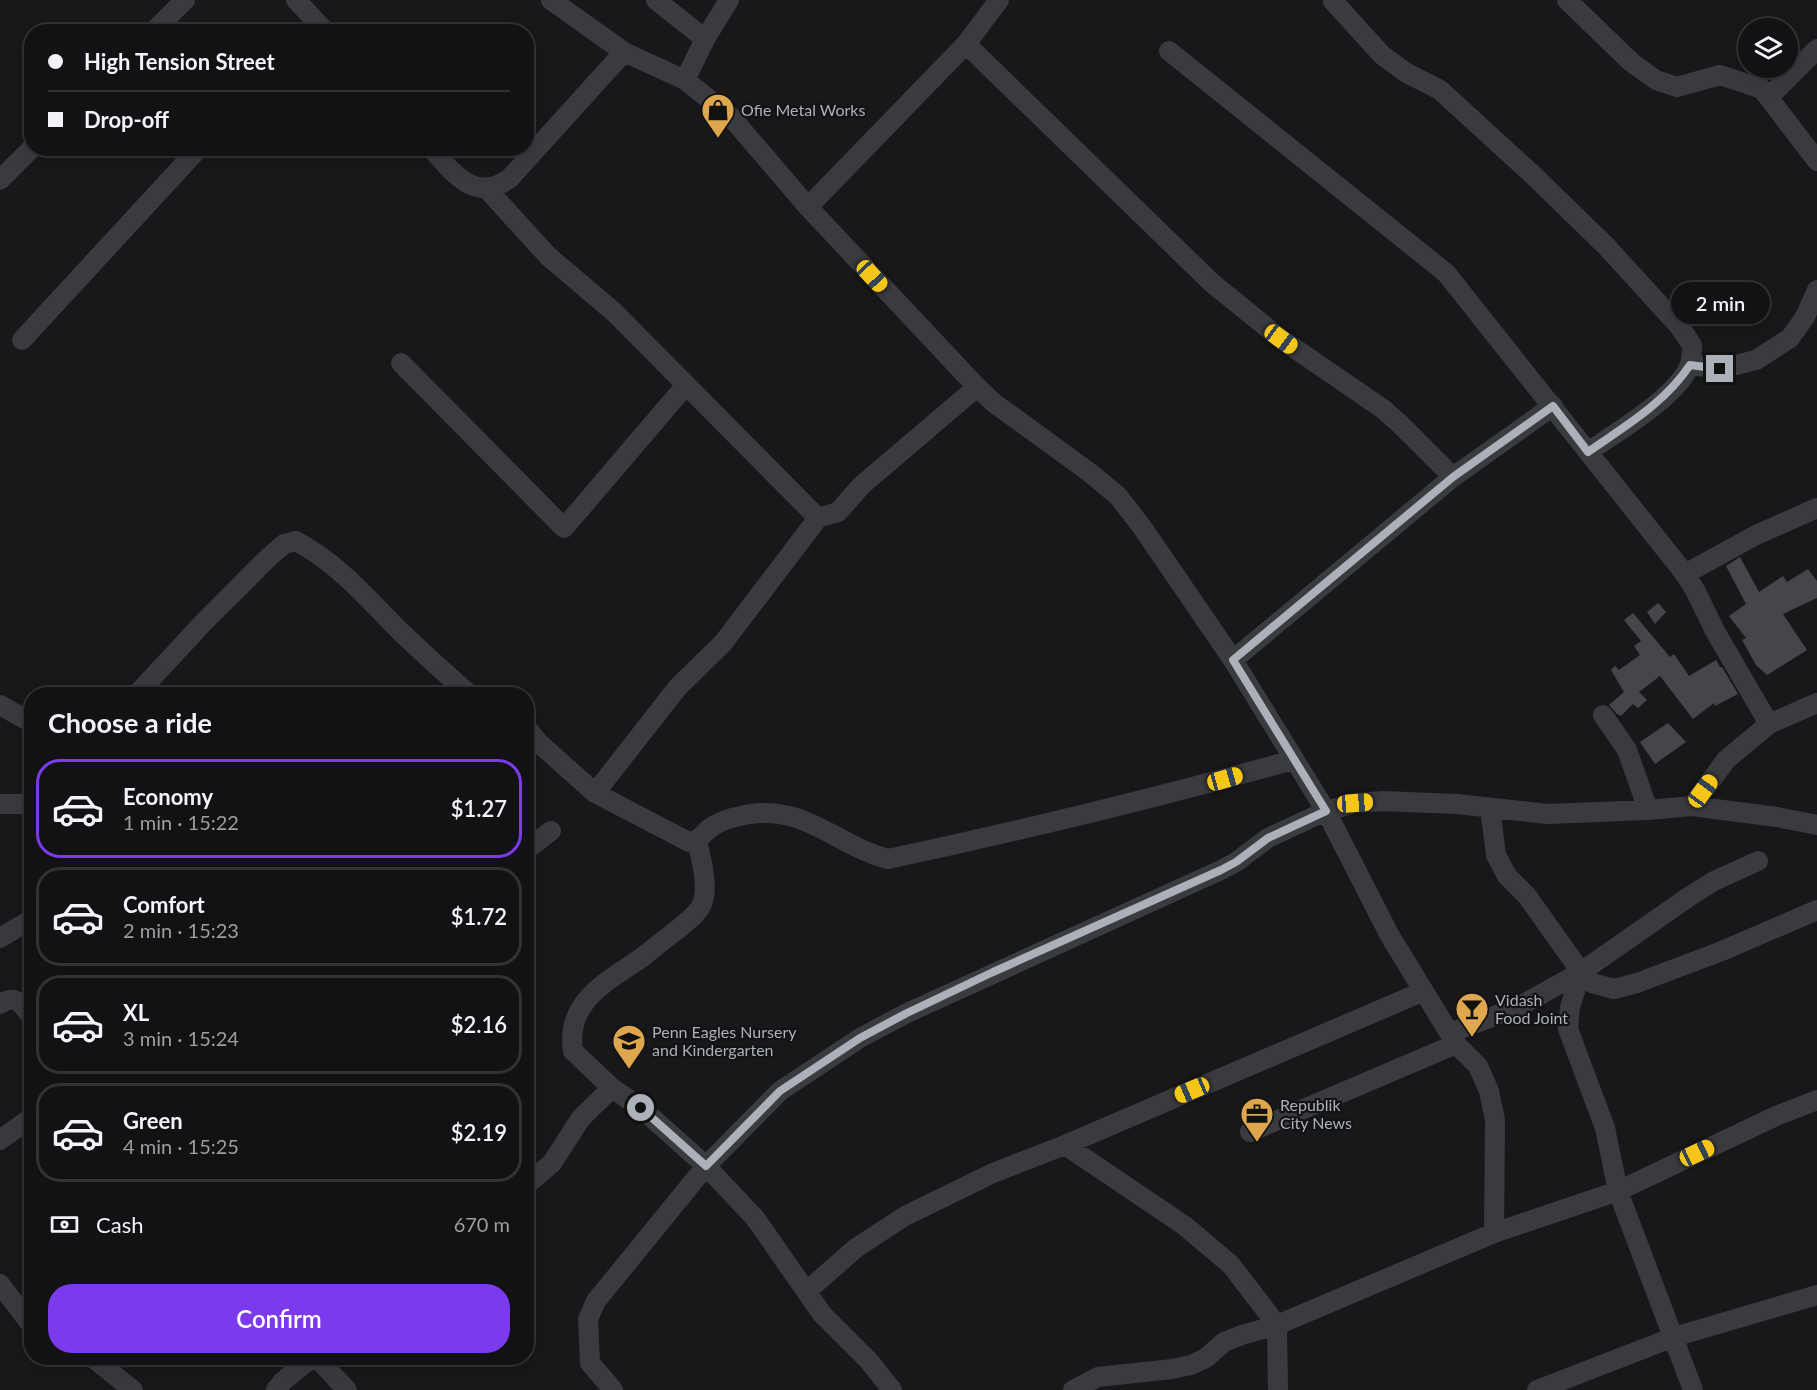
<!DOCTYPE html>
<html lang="en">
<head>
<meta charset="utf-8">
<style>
	body { margin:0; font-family:Lato,sans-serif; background:#1f2022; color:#f1f3f6; height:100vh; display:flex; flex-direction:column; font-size:22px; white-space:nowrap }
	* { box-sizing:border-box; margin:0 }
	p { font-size:20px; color:#9c9ea0 }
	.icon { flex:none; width:33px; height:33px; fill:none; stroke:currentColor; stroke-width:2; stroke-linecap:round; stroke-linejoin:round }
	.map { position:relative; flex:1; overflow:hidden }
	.sheet { position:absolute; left:24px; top:687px; width:510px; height:678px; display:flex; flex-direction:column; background:#121214; border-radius:24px; box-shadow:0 6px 24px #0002,0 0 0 2px #313234 }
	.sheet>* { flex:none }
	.top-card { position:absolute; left:24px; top:24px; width:510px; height:132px; border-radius:24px; box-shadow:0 6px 24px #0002,0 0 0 2px #313234; display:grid; align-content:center; height:132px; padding:0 24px; background:#121214 }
	.fabs { position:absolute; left:1738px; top:18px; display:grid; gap:12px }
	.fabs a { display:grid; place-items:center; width:60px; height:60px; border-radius:50%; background:#121214; box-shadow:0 6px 24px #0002,0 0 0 2px #313234; font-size:30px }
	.end { position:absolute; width:27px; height:27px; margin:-14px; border:8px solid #acb0b8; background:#111; box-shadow:0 0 0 3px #111 }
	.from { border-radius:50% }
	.bubble { position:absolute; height:42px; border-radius:21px; background:#121214; box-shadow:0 6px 24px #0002,0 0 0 2px #313234; font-size:20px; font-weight:600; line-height:42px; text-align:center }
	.car { position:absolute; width:18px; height:36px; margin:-18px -9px; border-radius:8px; box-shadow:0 0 4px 2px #0007; background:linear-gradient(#f5c518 24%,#345 0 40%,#f5c518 0 76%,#345 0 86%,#f5c518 0) }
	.top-card b { display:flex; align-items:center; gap:21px; height:57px; font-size:22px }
	.top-card b+b { border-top:2px solid #313234 }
	.top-card i { width:15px; height:15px; background:#f1f3f6 }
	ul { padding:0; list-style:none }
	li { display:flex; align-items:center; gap:18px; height:99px; margin:0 12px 9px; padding:0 12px; border:3px solid #313234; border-radius:24px }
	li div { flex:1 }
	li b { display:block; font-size:22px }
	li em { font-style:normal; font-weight:600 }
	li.selected { border-color:#7c3aed }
	li>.icon { width:54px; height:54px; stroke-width:1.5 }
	h2 { padding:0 24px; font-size:27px; line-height:72px }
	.pay { display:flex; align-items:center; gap:15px; height:66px; padding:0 24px; font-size:22px }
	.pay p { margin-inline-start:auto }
	.cta { display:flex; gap:12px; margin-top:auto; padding:12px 24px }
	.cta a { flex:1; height:69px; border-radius:24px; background:#7c3aed; color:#fff; font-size:24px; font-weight:600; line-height:69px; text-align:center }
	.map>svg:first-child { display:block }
</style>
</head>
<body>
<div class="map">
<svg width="1817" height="1390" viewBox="0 0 1817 1390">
	<rect width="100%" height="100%" fill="#18181a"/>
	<path fill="#45464a" d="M1740 557 1759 592 1783 576 1787 582 1808 569 1817 581V598L1783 614 1807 650 1767 675 1756 665 1742 640 1746 638 1729 616 1746 604 1726 566Z
		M1658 603 1666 612 1655 624 1647 612Z
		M1633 613 1670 657 1674 654 1689 676 1716 660 1720 667H1722L1738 694 1715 706 1714 703 1693 719 1660 676 1639 692 1647 700 1638 708 1633 704 1621 716 1617 714 1609 705 1624 692 1611 670 1615 666 1619 670 1640 655 1634 646 1641 641 1624 620Z
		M1668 723 1686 742 1655 764 1640 742Z"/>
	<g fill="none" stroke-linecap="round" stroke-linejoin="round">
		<path stroke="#3a3b3f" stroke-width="20" d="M296 0 326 32
			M551 0 624 52 685 80
			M656 0 705 39 685 80 731 117 808 207 977 387 994 403 1089 472 1118 496 1142 527 1233 660 1326 811 1390 936 1456 1044 1478 1066 1489 1091 1495 1120 1494 1233
			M1567 0 1631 62 1656 80 1677 87 1720 75 1762 89 1817 161
			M1333 1 1382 55 1405 72 1440 90 1532 174 1606 246 1679 326 1692 345C1692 351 1692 358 1690 364 1680 395 1615 433 1588 452
			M153 32 185 0
			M705 39 729 0
			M966 44 1212 283 1281 339 1383 409 1400 424 1453 477
			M1169 51 1446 273 1685 574 1695 590 1715 631 1769 724 1726 760 1692 806
			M1769 97 1817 49
			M431 148C453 173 476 204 510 178L624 52
			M0 180 32 148
			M486 188 548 256 614 312 818 518
			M808 207 966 44 999 0
			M22 340 199 148
			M401 363 564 528 686 385
			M1690 365 1720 369 1756 360 1790 338 1805 317 1817 290
			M1685 574 1756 535 1817 508
			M1233 660 1453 477 1553 406
			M137 694 203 623 269 557 284 544 296 541C342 566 367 599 404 635 425 655 447 675 469 694
			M0 705 32 723
			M1603 715 1627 750 1648 810
			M1769 724 1817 703
			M526 727 539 743 595 793 689 842C703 840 703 831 715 825 724 819 739 816 750 814 808 806 837 846 888 859 1024 830 1159 797 1293 760
			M595 793 678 687 723 643 818 518 838 512 862 485 977 387
			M0 804H32
			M1490 808 1496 855 1507 876 1527 896 1581 972 1592 983 1614 989 1637 983 1722 951 1817 910
			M697 841C701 858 709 887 702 904 698 914 685 923 677 930 666 938 655 947 644 956 610 980 565 1000 573 1051L612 1088 641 1108 706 1166 755 1218 822 1314 869 1361 892 1390
			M526 850 551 831
			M0 938 32 919
			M1581 972 1570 1007 1568 1029 1605 1128 1618 1191 1693 1390
			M0 1004C16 993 23 1005 32 1018
			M1450 1033 1520 1006 1581 972 1690 896 1714 881 1758 861
			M1250 1132 1456 1044
			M0 1140 32 1117
			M1065 1145 1185 1226 1231 1265 1277 1325 1278 1390
			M526 1185 552 1163 581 1118 612 1088
			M0 1284 32 1326
			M807 1291 856 1248 905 1216 993 1173 1065 1145 1424 991
			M93 1358 133 1390
			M317 1358 347 1390
			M276 1390 283 1381 312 1358
			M613 1390 590 1363 588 1319 596 1301 706 1166 780 1091 860 1038 907 1013 1221 870 1236 862 1268 838 1326 811 1355 803 1383 801 1457 804 1548 814 1648 810 1692 806 1777 817 1817 825
			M1073 1390 1098 1377 1172 1369 1191 1365 1206 1358 1224 1342 1242 1335 1277 1325 1494 1233 1618 1191 1776 1116 1817 1100
			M1537 1390 1674 1337 1817 1295"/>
	</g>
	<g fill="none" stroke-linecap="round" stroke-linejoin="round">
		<path stroke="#acb0b8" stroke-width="8" d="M641 1108 706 1166 780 1091 860 1038 907 1013 993 972 1221 870 1236 862 1268 838 1326 811 1233 660 1453 477 1553 406 1588 452C1625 426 1664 404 1690 365L1720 369"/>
	</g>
	<defs>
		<g id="shop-pin" transform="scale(1.725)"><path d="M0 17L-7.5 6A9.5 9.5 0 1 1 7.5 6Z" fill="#dea74d" stroke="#131315"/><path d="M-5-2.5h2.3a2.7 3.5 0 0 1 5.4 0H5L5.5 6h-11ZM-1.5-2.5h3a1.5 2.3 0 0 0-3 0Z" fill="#111"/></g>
		<g id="bar-pin" transform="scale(1.725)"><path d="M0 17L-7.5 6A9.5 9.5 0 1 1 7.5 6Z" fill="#dea74d" stroke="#131315"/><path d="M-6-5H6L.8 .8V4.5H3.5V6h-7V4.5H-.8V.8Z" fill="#111"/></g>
		<g id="school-pin" transform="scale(1.725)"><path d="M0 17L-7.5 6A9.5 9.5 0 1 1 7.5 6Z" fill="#dea74d" stroke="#131315"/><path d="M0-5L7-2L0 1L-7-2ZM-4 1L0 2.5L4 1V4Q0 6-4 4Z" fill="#111"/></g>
		<g id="office-pin" transform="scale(1.725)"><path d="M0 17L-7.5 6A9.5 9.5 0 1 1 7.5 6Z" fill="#dea74d" stroke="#131315"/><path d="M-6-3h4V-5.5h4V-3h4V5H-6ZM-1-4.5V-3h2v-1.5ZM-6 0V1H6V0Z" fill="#111"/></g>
	</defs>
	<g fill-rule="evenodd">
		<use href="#shop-pin" x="718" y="110"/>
		<use href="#bar-pin" x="1472" y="1009"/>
		<use href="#school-pin" x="629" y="1041"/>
		<use href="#office-pin" x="1257" y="1114"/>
	</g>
	<g text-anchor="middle" stroke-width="4.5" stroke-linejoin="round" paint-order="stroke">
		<g font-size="16" fill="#acb0b8" stroke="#131315" text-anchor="start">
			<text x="741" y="116">Ofie Metal Works</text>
			<text x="1495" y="1006">Vidash<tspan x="1495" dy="18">Food Joint</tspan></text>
			<text x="652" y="1038">Penn Eagles Nursery<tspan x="652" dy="18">and Kindergarten</tspan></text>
			<text x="1280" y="1111">Republik<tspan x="1280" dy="18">City News</tspan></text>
		</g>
	</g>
</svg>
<div class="fabs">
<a><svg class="icon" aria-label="layers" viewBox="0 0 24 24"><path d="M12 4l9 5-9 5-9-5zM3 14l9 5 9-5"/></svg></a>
</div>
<i class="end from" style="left:641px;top:1108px"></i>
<i class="end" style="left:1720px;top:369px"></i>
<div class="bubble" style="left:1671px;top:282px;width:99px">2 min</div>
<i class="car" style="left:872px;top:276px;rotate:137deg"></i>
<i class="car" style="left:1281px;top:339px;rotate:126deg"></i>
<i class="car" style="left:1225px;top:779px;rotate:74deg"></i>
<i class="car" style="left:1703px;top:791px;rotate:36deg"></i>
<i class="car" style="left:1355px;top:803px;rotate:86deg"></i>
<i class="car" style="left:1192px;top:1090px;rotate:247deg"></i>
<i class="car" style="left:1697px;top:1153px;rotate:65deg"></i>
<div class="top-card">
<b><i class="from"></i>High Tension Street</b>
<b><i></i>Drop-off</b>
</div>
<section class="sheet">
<h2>Choose a ride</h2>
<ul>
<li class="selected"><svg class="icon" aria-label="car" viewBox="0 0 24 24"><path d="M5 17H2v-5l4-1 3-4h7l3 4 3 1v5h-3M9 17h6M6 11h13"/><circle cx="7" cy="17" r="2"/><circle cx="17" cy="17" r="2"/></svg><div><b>Economy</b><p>1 min · 15:22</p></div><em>$1.27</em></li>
<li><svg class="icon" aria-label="car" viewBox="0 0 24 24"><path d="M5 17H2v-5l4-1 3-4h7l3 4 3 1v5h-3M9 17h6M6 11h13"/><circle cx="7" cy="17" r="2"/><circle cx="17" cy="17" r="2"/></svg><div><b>Comfort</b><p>2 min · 15:23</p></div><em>$1.72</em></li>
<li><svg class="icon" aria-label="car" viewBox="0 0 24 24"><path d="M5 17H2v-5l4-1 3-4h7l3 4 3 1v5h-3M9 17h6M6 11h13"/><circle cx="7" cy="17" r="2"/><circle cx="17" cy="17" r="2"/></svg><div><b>XL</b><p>3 min · 15:24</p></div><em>$2.16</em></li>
<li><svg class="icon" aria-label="car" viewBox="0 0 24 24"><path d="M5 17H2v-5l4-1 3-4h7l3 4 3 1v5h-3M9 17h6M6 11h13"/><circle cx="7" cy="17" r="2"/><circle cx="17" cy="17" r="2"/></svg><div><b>Green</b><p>4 min · 15:25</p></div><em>$2.19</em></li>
</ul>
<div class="pay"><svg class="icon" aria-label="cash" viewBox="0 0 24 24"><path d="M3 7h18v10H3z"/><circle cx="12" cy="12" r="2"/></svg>Cash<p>670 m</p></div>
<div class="cta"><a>Confirm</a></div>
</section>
</div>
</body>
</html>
